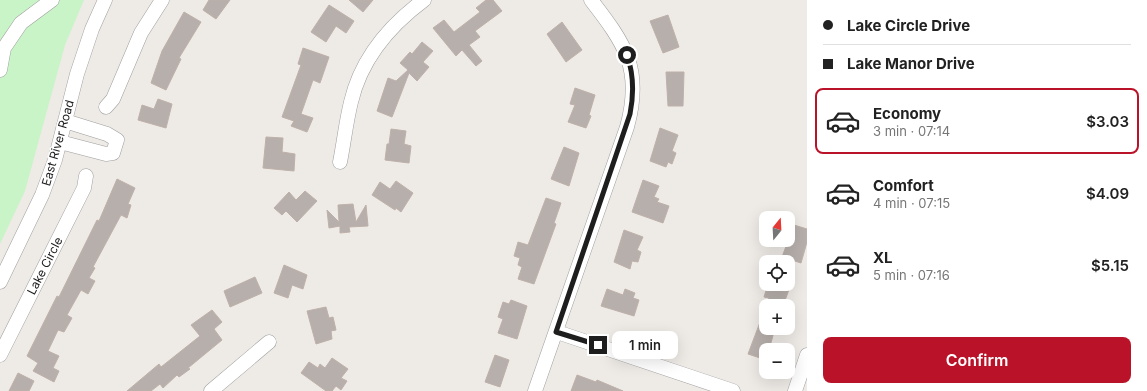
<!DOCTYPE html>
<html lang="en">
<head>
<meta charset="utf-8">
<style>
	body { margin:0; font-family:Inter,sans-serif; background:#f2f2f2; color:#222; height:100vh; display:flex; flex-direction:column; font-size:15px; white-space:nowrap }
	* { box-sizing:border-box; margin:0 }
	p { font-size:13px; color:#767676 }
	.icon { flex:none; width:22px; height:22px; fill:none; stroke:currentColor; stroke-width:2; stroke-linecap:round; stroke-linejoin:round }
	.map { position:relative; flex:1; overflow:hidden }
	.panel { display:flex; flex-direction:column; background:#fff; width:340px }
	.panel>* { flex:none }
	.hud { display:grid; align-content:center; height:88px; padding:0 16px; background:#fff }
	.needle { width:26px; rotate:18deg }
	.controls { position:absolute; left:759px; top:211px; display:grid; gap:8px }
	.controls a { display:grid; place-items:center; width:36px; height:36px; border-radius:8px; background:#fff; box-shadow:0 4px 16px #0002; font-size:20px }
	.end { position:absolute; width:18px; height:18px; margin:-9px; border:5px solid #1e1e1e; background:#fff; box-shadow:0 0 0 2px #fff }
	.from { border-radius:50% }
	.bubble { position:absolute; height:28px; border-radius:8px; background:#fff; box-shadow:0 4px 16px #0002; font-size:13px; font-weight:600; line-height:28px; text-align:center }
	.hud b { display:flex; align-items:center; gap:14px; height:38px; font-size:15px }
	.hud b+b { border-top:1px solid #e0e0e0 }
	.hud i { width:10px; height:10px; background:#222 }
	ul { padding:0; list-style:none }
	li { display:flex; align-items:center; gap:12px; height:66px; margin:0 8px 6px; padding:0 8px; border:2px solid transparent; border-radius:8px }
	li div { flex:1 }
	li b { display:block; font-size:15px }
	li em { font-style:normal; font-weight:600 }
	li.on { border-color:#ba1329 }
	li>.icon { width:36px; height:36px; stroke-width:1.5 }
	.primary-button { display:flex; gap:8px; margin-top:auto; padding:8px 16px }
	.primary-button a { flex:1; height:46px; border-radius:8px; background:#ba1329; color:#fff; font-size:16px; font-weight:600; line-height:46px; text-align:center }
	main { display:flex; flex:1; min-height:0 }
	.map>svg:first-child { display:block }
</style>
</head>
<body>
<main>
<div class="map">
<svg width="807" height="391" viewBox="0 0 807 391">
	<rect width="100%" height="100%" fill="#eeeae6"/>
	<path fill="#c9f4c7" d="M0 0H84L65 45 25 191 0 244Z"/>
	<path fill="#b7afab" stroke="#bfb0a9" d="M209 0H230L216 19 203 10Z
		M349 0H373L363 12Z
		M486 0H493L502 11 475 31 480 37 469 45 482 61 476 66 462 50 456 56 433 28 444 20 454 32 480 12 476 8Z
		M329 5 354 21 346 33 336 26 326 42 311 32Z
		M184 12 201 22 179 58 181 59 166 90 151 83 162 51Z
		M668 15 679 47 663 53 650 21Z
		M562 22 582 50 566 62 547 34Z
		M422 42 433 51 423 62 429 67 417 81 409 73 392 117 377 111 388 78 396 81 408 70 400 63 410 52 412 54Z
		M303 48 329 57 320 83 313 80 301 114 313 118 307 132 291 126 294 121 282 117 301 65 298 64Z
		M666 72H684L683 106H668Z
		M575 88 595 95 589 115 591 116 586 128 568 122 575 105 570 104Z
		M158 99 172 104 166 128 138 120 142 105 154 109Z
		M660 128 678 135 672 151 676 153 672 164 668 162 666 167 650 161Z
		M391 129 406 131 404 144 411 146 409 163 385 160 387 144H389Z
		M266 137 283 138 282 152 295 154 294 171 263 168Z
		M564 147 579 153 569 186 551 179Z
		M117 179 135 188 128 204 131 205 127 218 121 215 93 267 95 268 89 278 95 281 88 294 81 290 67 315 72 318 64 332 58 330 48 351 59 356 53 368 59 371 54 382 33 371 38 363 27 356 57 296 59 297 97 220 99 221Z
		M643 180 659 186 654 197 659 199 657 202 669 206 663 223 632 212Z
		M396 181 413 193 401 212 396 208 395 210 372 195 380 182 390 189Z
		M305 191 317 201 297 222 286 211 282 215 274 208 289 192 296 200Z
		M546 198 561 203 554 223 556 224 534 284 518 279 522 267 518 265 520 258 514 256 518 242 528 245Z
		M353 204 356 222 366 205 368 226 349 227 350 232 340 233V226L329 228 327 210 339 222 338 205Z
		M794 225 807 229V242L801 263 782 257Z
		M624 230 643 237 637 250 641 252 638 262 632 261 630 269 614 262Z
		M284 265 307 275 303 289 292 285 288 298 274 293Z
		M255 277 262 293 230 307 224 291Z
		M768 284H791L783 306H766L769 298 764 297Z
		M607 289 623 295 625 289 635 293 633 298 639 300 634 316 601 306Z
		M511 300 527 306 517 339 498 333 503 319 498 317 503 302 509 304Z
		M326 307 329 318 333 317 336 330 331 331 332 339 316 344 307 311Z
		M765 309 766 328H775L769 350H766V360L748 354Z
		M212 310 222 322 214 329 222 340 188 368 190 369 179 377 177 375 163 388 160 384 151 391H127L159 364 161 367 200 336 191 325Z
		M495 355 509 360 500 387 485 382Z
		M332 358 348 369 341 378 347 381 341 390 336 386 332 391H326L301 373 309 362 318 368 320 364 325 368Z
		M18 373 34 381 29 391H9Z
		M577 375 596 382 597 380 623 391H571Z"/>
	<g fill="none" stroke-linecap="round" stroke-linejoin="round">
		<g stroke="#9f9f9f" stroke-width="15">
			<path id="minor" d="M0 70 4 48 21 23 52 0
				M106 107 113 99 141 33 162 0
				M60 142 106 154 113 153 117 140 107 134 65 121
				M340 162C344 142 346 122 351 102 361 59 389 26 424 0
				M0 282 42 195 55 160 77 74 92 29 105 0
				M557 332 733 391
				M0 355 84 188 86 176
				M211 391 269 342
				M535 391 627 127C643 69 625 44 591 0
				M795 391 807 355"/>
		</g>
		<use href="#minor" stroke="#fff" stroke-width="14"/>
	</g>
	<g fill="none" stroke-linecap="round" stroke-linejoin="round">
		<path stroke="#1e1e1e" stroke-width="5" d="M598 345 556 332 630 114C634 94 634 75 627 55"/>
	</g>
	<g text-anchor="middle" stroke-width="3" stroke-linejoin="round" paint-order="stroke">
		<g font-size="12" fill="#1e1e1e" stroke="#fff">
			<text transform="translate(58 143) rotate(-74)" y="4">East River Road</text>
			<text transform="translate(45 266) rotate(-63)" y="4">Lake Circle</text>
		</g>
	</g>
</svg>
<div class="controls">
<a><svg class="needle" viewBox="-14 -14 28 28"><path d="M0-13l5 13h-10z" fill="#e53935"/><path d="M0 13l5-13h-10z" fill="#767676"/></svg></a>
<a><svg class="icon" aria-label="locate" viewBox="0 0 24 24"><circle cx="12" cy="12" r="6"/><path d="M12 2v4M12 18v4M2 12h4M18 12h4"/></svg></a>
<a>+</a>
<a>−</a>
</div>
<i class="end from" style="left:627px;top:55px"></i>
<i class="end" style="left:598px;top:345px"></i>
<div class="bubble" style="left:612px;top:331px;width:66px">1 min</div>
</div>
<section class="panel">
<div class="hud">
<b><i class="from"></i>Lake Circle Drive</b>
<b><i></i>Lake Manor Drive</b>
</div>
<ul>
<li class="on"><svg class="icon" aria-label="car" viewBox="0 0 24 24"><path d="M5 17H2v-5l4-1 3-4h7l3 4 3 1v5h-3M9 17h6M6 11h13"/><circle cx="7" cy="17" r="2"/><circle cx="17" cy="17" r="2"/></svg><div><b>Economy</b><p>3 min · 07:14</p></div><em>$3.03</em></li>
<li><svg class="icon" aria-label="car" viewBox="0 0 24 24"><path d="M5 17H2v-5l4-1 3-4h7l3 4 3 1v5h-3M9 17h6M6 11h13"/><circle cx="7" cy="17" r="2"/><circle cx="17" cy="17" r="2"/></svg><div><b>Comfort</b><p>4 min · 07:15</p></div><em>$4.09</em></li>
<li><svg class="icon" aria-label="car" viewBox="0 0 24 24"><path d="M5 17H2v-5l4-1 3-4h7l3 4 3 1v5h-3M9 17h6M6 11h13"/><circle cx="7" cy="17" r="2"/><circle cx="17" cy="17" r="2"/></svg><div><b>XL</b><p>5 min · 07:16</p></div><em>$5.15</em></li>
</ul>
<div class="primary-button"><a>Confirm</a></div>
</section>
</main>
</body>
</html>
